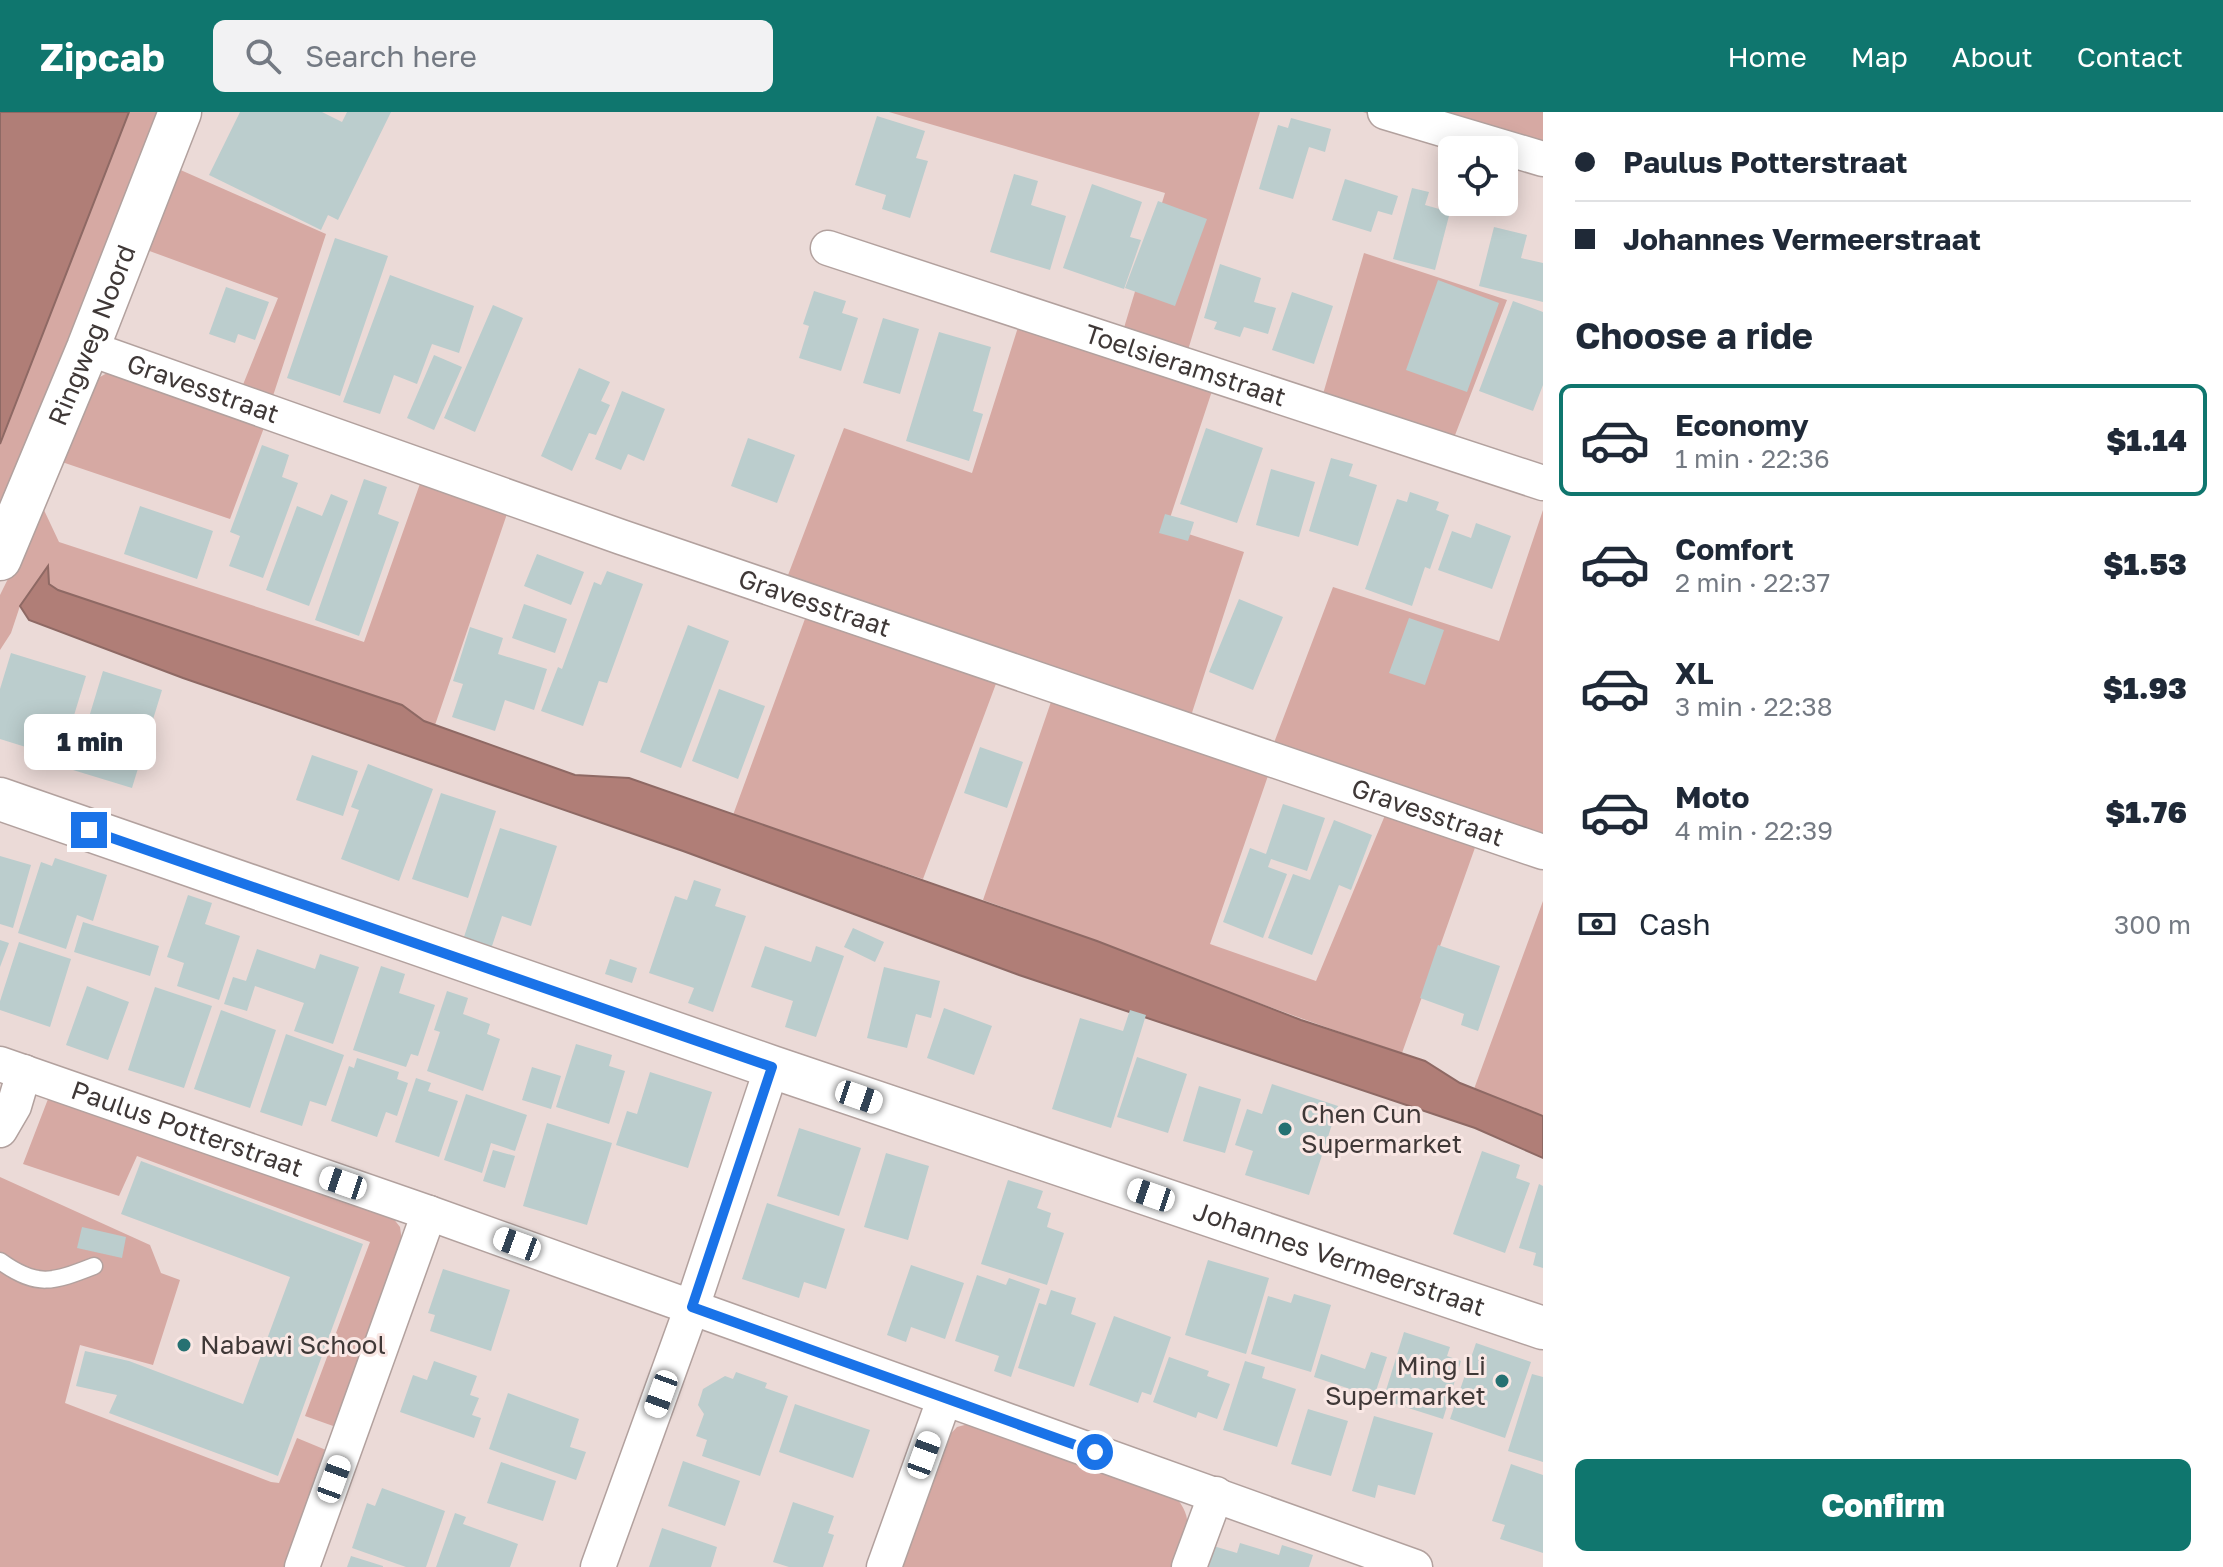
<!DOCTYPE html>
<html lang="en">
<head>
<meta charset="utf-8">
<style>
	body { margin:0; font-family:"Golos Text",sans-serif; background:#f2f2f3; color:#1f2937; height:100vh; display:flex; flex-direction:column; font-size:30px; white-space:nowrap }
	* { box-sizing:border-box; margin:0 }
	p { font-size:26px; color:#747a83 }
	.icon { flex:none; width:44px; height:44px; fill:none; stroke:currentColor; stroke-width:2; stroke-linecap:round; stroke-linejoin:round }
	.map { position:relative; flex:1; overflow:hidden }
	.sheet { display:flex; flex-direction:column; background:#fff; width:680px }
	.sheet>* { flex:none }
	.guide { display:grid; align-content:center; height:176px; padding:0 32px; background:#fff }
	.buttons { position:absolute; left:1438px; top:24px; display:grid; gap:16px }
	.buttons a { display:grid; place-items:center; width:80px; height:80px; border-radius:12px; background:#fff; box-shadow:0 4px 20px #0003; font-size:40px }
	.end { position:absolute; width:36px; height:36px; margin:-18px; border:10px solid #1a73e8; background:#fff; box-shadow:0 0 0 4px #fff }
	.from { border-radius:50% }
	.bubble { position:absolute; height:56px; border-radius:12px; background:#fff; box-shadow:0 4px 20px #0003; font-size:26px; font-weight:800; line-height:56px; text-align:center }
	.car { position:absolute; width:24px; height:48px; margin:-24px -12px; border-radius:10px; box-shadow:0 0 6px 2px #0007; background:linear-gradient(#fff 24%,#345 0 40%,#fff 0 76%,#345 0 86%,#fff 0) }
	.guide b { display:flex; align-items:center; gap:28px; height:76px; font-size:30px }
	.guide b+b { border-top:2px solid #e0e1e3 }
	.guide i { width:20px; height:20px; background:#1f2937 }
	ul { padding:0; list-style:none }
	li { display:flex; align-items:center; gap:24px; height:112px; margin:0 16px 12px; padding:0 16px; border:4px solid transparent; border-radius:12px }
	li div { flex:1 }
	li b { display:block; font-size:30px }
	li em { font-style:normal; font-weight:800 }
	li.current { border-color:#0f766e }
	li>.icon { width:72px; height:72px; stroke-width:1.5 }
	h2 { padding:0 32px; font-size:36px; line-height:96px }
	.pay { display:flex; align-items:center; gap:20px; height:88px; padding:0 32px; font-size:30px }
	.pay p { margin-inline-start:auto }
	.cta { display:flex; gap:16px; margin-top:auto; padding:16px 32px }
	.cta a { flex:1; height:92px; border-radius:12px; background:#0f766e; color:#fff; font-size:32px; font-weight:800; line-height:92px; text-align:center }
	header { display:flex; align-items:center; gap:48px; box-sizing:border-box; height:112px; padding:0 40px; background:#0f766e; color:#fff }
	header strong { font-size:38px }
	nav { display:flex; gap:44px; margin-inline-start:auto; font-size:28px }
	.search { width:560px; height:72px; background:#f2f2f3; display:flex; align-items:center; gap:20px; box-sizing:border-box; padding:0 28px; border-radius:12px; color:#747a83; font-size:30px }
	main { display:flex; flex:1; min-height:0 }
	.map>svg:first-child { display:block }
</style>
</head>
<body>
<header>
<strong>Zipcab</strong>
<div class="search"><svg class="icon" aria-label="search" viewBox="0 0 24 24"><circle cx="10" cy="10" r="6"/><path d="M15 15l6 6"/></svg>Search here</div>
<nav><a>Home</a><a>Map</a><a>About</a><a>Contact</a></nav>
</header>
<main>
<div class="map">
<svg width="1543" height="1455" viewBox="0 0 1543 1455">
	<rect width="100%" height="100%" fill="#ebdad7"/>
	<path fill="#d6a9a3" d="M129 0H163L0 407V332Z
		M889 0H1260L1188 238 1123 219 1165 81Z
		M1363 0H1543V53Z
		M176 56 326 122 271 290 240 280 278 186 144 137Z
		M1364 141 1507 188 1452 331 1321 289Z
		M1019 212 1213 276 1167 415 1244 440 1189 610 785 471 844 316 972 361Z
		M107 261 265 313 230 407 62 350 93 269Z
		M422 366 509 396 435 613 424 609 401 593 58 478 49 472 48 455 20 494 11 521 0 538V483L43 396 59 430 364 530Z
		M1543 398V729L1272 636 1333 475 1499 529Z
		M806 504 997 569 923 767 733 703Z
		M1052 587 1270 658 1210 832 1316 869 1388 696 1477 730 1402 941C1261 895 1123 838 983 788Z
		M1543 789V1004L1474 977Z
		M48 987 393 1106 400 1115 402 1129 336 1315 305 1304 370 1130 137 1044 119 1084 23 1052Z
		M0 1065 150 1133 161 1161 180 1168 153 1253 80 1233 65 1291 271 1370 279 1371 297 1326 326 1338 284 1455H0Z
		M976 1310 1168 1377C1198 1406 1187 1419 1177 1455H900L943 1330 957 1315Z"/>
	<path fill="#b07e77" stroke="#8e6964" stroke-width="2" d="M0 0H129L0 332Z
		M48 454 49 472 58 478 402 593 424 609 575 663 629 666 1097 829 1301 908 1425 949 1460 971 1543 1004V1046L1475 1016 1019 863 683 739 183 566 29 508 20 494Z"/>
	<path fill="#bbcdcd" d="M240 0H322L342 10 347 0H391L338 108 328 103 321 118 209 63Z
		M877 4 925 19 916 46 928 49 910 106 882 97 886 83 855 73Z
		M1291 6 1331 17 1325 40 1309 35 1293 87 1259 77 1278 13 1288 16Z
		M1014 62 1038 69 1031 93 1066 104 1050 158 990 140Z
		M1345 67 1398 84 1392 103 1378 99 1371 120 1332 108Z
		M1092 72 1142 90 1130 125 1141 128 1124 177 1063 156Z
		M1412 76 1429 80 1425 93 1450 100 1435 158 1393 147Z
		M1158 89 1207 107 1175 194 1125 176Z
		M1494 115 1527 123 1521 146 1543 151V190L1479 174Z
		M335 126 388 144 340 284 287 266Z
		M1220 152 1261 166 1254 190 1276 196 1268 222 1244 215 1240 225 1214 217 1217 210 1204 206Z
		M390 163 474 194 459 241 432 232 417 272 394 263 380 302 343 290Z
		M1438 168 1499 191 1467 280 1406 258Z
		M226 175 269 190 255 228 238 222 235 231 209 222Z
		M814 179 846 189 842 201 858 206 841 259 799 246 809 214 803 212Z
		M1292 180 1333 194 1314 252 1272 238Z
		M1513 189 1543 200V273L1533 299 1479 279Z
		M493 193 523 206 475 320 444 306Z
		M883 206 919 217 900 282 863 271Z
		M939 220 991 235 973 299 983 302 969 349 906 329Z
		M434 243 462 255 434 318 407 306Z
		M579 256 610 270 601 289 610 293 596 323 589 321 572 359 541 344Z
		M622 279 665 297 644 349 628 342 621 358 595 347Z
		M1206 316 1263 336 1237 411 1180 392Z
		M748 326 795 343 777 391 731 374Z
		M262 333 289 343 282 365 298 371 263 466 229 454 240 424 230 420Z
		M1331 346 1353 352 1349 364 1377 373 1358 434 1309 419Z
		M1271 357 1315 370 1299 425 1256 413Z
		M364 367 387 375 378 402 399 410 359 524 315 508Z
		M1410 380 1439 390 1436 398 1449 403 1430 457 1425 455 1412 494 1365 477 1397 387 1407 390Z
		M331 382 348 389 309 494 266 478 297 394 322 404Z
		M140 394 213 419 197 467 124 442Z
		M1165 402 1194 410 1188 429 1159 421Z
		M1476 411 1511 424 1492 477 1438 458 1452 419 1471 426Z
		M537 442 584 460 571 493 524 474Z
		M607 459 643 472 607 571 599 569 583 614 541 599 558 555 562 557 594 470 601 473Z
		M1239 487 1283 505 1253 578 1209 560Z
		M524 492 567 507 555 541 512 526Z
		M1409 506 1444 518 1425 573 1389 561Z
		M688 513 729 529 681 656 640 640Z
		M470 515 503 526 498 542 547 557 534 598 505 588 495 619 452 605 463 572 453 569Z
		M11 541 86 564 61 646 0 627V577Z
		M103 559 162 578 132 676 73 658Z
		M719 577 765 594 738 667 692 649Z
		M980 635 1023 650 1007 696 964 681Z
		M312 643 358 659 343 704 296 688Z
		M368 652 433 677 399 769 341 747 359 698 351 695Z
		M441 681 496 699 468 786 412 767Z
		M1283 692 1325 706 1307 759 1271 747 1268 755 1287 762 1263 826 1223 810 1250 736 1266 742Z
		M1334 708 1372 723 1351 778 1339 773 1312 843 1268 826 1293 762 1310 768Z
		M500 716 557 734 531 814 502 804 491 837 463 828Z
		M0 744 31 753 13 816 0 812Z
		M55 746 107 763 93 809 77 803 66 837 18 821 41 750 52 754Z
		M694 768 721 777 715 794 746 804 713 900 688 891 694 876 649 861 675 784 687 788Z
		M188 783 212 791 205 812 240 824 219 888 177 874 184 851 167 845Z
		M83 810 159 834 150 864 74 840Z
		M853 816 884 830 875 850 844 835Z
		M0 828 9 831 0 855Z
		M19 830 71 847 50 915 0 898V889Z
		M1438 833 1500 854 1478 919 1461 913 1464 902 1420 886Z
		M765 834 811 850 816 834 844 844 816 925 785 915 793 889 751 875Z
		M257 837 315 857 320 842 359 855 333 932 294 919 304 891 255 874 247 899 224 892 233 865 246 869Z
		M610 847 637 856 632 871 605 862Z
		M381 854 405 862 399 881 435 893 418 944 411 942 406 955 353 938Z
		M884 855 940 869 931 906 916 902 907 936 867 926Z
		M87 874 129 890 108 948 66 933Z
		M155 875 212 894 184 976 128 958Z
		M447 879 468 886 463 902 490 912 487 922 500 927 483 979 427 959 440 920 434 918Z
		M944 896 992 914 974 963 927 946Z
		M221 898 276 918 250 996 194 977Z
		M1130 898 1146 903 1111 1016 1052 997 1080 906 1123 919Z
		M286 922 344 943 326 994 310 989 302 1014 260 1000Z
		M576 932 612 943 609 954 625 959 609 1012 556 995Z
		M1137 945 1187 962 1168 1021 1117 1005Z
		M357 946 399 960 397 967 408 971 397 1004 386 1000 377 1025 331 1009 349 954 354 956Z
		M532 955 561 964 551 997 522 988Z
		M650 960 712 980 688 1056 616 1033 627 999 637 1002Z
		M416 966 431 971 428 979 458 989 439 1045 395 1030Z
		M1272 972 1338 994 1309 1083 1245 1063 1253 1039 1235 1033 1247 997 1262 1002Z
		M1199 974 1241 987 1225 1041 1183 1029Z
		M466 982 527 1003 515 1039 491 1031 482 1061 444 1048Z
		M547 1011 612 1031 587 1113 523 1094Z
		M799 1016 861 1036 839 1104 777 1084Z
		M493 1038 515 1044 505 1076 483 1069Z
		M1482 1039 1520 1053 1516 1066 1530 1071 1505 1141 1453 1122Z
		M886 1041 929 1054 908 1128 864 1115Z
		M141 1049 363 1132 278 1364 109 1301 117 1283 76 1274 85 1239 129 1249 243 1292 290 1165 121 1102Z
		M1008 1068 1043 1079 1037 1096 1051 1101 1047 1115 1064 1121 1047 1173 981 1152Z
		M1539 1072 1543 1074V1156L1533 1153 1536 1141 1519 1136Z
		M767 1091 845 1117 826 1177 804 1170 799 1186 742 1167Z
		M82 1115 126 1125 122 1146 77 1136Z
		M1208 1148 1269 1166 1246 1242 1185 1223Z
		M911 1153 964 1171 945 1227 911 1215 906 1230 887 1223Z
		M443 1157 510 1178 491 1239 430 1219 435 1203 428 1201Z
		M977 1163 1006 1173 1009 1166 1040 1177 1011 1265 994 1259 999 1244 955 1229Z
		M1051 1178 1076 1186 1071 1202 1096 1211 1074 1275 1018 1256 1039 1191 1046 1193Z
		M1294 1182 1331 1193 1311 1260 1251 1242 1268 1184 1291 1191Z
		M1114 1204 1171 1225 1151 1283 1142 1280 1138 1291 1089 1273Z
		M1404 1220 1450 1235 1447 1244 1461 1249 1443 1307 1383 1288Z
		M1476 1231 1531 1250 1505 1326 1450 1307Z
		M1371 1240 1387 1245 1374 1285 1314 1265 1321 1242 1365 1257Z
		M1169 1245 1209 1259 1207 1264 1230 1272 1217 1307 1198 1300 1196 1306 1153 1290Z
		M434 1249 477 1264 470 1283 479 1286 472 1303 481 1306 474 1326 400 1300 413 1263 427 1268Z
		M1245 1249 1265 1255 1262 1266 1296 1277 1277 1335 1223 1318Z
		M736 1260 767 1271 765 1276 788 1284 760 1364 702 1344 707 1328 696 1324 704 1302 698 1293 703 1277 725 1264 733 1267Z
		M1532 1262 1543 1265V1350L1508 1339Z
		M508 1281 579 1307 570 1335 586 1340 576 1368 489 1337Z
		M795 1292 870 1318 853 1366 779 1340Z
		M1308 1297 1348 1309 1331 1364 1291 1352Z
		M1374 1304 1433 1321 1415 1383 1378 1373 1375 1386 1352 1379Z
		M683 1349 740 1369 725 1414 668 1394Z
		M501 1350 556 1369 543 1409 487 1391Z
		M1511 1352 1543 1363V1441L1500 1427 1505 1413 1492 1409Z
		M382 1376 445 1399 426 1455H406L352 1436 367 1391 375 1394Z
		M793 1390 834 1404 828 1421 834 1423 823 1455H789L773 1450Z
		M455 1401 466 1405 463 1412 518 1432 510 1455H436Z
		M662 1416 717 1435 711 1455H649Z
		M1240 1431 1279 1443 1282 1433 1313 1443 1309 1455H1203L1210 1433 1237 1441Z
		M351 1444 383 1454V1455H347Z"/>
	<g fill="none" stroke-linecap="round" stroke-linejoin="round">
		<g stroke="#b2a19e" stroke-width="19">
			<path id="service" d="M0 1149C37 1176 53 1170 94 1154"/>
		</g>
		<g stroke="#b2a19e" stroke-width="37">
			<g id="minor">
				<path d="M1385 0 1543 47"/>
				<path id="s1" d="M828 136 1543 371"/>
				<path id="s2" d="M88 236 621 425 1543 740"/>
				<path id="s3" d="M0 952 429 1101 1415 1455"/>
				<path d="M0 1018 14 994 24 960"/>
				<path d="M302 1455 429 1101"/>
				<path d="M598 1455 692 1195 772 955"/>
				<path d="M884 1455 944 1288"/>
				<path d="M1189 1455 1216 1382"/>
			</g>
		</g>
		<g stroke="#b2a19e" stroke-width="45">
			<g id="tertiary">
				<path id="s4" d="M0 447 88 236 180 0"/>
				<path id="s5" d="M0 687 772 955 1543 1216"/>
			</g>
		</g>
		<use href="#service" stroke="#fff" stroke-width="16"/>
		<use href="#minor" stroke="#fff" stroke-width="34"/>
		<use href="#tertiary" stroke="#fff" stroke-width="42"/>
	</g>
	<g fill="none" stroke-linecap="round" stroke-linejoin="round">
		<path stroke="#1a73e8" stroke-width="10" d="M89 718 772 955 692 1195 1095 1340"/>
	</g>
	<g fill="#267172" stroke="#f9e7e4" stroke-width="3">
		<circle cx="1285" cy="1017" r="8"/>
		<circle cx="184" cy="1233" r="8"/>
		<circle cx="1502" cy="1269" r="8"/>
	</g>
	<g text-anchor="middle" stroke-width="6" stroke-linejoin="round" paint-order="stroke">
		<g font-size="26" fill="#3f3837" stroke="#f9e7e4">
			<text dy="9" stroke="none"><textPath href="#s4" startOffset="242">Ringweg Noord</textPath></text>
			<text dy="9" stroke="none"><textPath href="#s1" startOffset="376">Toelsieramstraat</textPath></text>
			<text dy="9" stroke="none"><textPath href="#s2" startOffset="122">Gravesstraat</textPath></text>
			<text dy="9" stroke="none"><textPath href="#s2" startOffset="770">Gravesstraat</textPath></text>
			<text dy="9" stroke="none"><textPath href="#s2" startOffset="1418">Gravesstraat</textPath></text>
			<text dy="9" stroke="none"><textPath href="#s3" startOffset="198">Paulus Potterstraat</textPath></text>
			<text dy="9" stroke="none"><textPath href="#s5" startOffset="1416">Johannes Vermeerstraat</textPath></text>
		</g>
		<g font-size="26" fill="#3f3837" stroke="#f9e7e4" text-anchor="start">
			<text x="1301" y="1011">Chen Cun<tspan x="1301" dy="30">Supermarket</tspan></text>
			<text x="200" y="1242">Nabawi School</text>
			<text x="1486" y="1263" text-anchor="end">Ming Li<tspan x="1486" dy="30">Supermarket</tspan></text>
		</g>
	</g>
</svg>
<div class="buttons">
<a><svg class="icon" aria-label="locate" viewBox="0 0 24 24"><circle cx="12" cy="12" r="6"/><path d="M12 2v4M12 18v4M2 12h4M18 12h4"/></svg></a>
</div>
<i class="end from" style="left:1095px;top:1340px"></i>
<i class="end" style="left:89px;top:718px"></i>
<div class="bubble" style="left:24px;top:602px;width:132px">1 min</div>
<i class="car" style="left:859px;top:985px;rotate:109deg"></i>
<i class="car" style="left:343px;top:1071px;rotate:289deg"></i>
<i class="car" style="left:1151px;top:1083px;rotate:289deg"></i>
<i class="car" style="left:517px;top:1132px;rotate:290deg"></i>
<i class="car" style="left:661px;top:1282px;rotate:200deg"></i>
<i class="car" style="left:924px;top:1343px;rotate:20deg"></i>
<i class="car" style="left:334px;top:1367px;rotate:20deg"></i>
</div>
<section class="sheet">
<div class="guide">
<b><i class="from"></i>Paulus Potterstraat</b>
<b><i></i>Johannes Vermeerstraat</b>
</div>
<h2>Choose a ride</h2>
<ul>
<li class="current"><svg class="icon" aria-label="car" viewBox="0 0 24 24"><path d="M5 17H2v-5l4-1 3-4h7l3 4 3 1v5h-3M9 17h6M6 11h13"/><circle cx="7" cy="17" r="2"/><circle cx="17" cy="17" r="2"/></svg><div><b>Economy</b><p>1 min · 22:36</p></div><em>$1.14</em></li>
<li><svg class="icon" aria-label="car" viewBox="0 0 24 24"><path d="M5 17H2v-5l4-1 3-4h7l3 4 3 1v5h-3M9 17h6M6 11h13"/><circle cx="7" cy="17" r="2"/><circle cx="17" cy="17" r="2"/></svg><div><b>Comfort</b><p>2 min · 22:37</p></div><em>$1.53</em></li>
<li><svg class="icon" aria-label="car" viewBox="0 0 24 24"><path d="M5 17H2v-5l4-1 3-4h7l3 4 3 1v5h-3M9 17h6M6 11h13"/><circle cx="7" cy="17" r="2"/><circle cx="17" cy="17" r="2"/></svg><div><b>XL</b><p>3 min · 22:38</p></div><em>$1.93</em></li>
<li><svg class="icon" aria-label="car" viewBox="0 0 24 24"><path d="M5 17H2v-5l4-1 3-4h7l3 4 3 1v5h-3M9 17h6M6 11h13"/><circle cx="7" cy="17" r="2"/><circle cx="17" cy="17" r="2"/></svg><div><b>Moto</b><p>4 min · 22:39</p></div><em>$1.76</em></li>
</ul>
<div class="pay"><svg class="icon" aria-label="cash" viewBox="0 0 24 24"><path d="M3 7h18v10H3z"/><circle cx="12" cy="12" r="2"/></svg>Cash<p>300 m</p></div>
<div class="cta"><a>Confirm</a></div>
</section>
</main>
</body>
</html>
